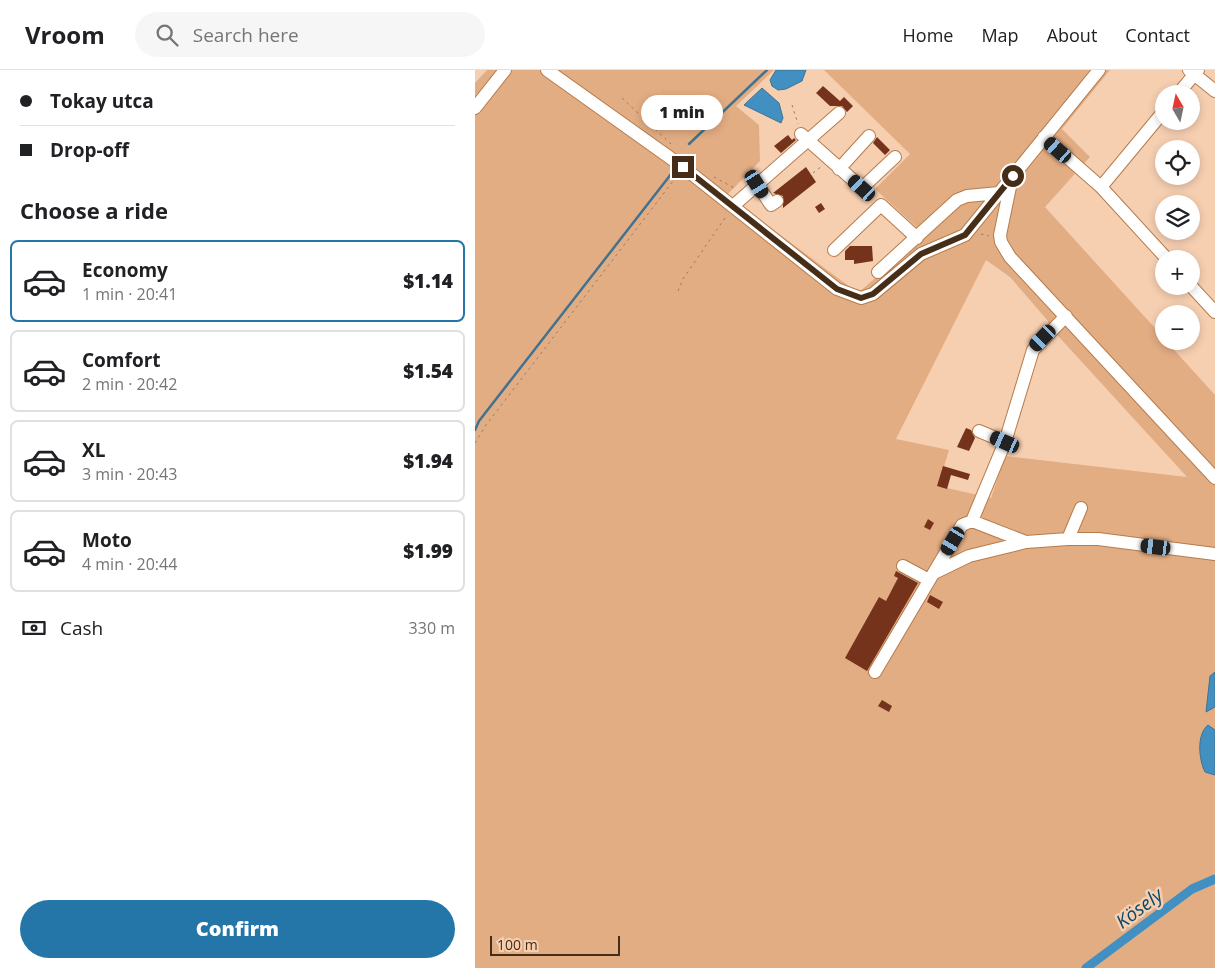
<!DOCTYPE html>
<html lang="en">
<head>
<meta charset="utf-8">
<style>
	body { margin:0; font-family:"Open Sans",sans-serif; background:#f6f6f6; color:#202124; height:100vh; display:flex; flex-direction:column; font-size:19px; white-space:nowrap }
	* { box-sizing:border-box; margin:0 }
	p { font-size:16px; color:#757577 }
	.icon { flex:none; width:28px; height:28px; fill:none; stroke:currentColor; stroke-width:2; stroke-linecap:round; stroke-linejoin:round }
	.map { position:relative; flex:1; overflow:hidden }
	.side { display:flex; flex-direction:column; background:#fff; width:475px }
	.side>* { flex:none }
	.guide { display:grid; align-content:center; height:110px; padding:0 20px; background:#fff }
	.needle { width:32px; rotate:351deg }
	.buttons { position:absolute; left:680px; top:15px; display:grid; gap:10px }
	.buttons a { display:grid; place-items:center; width:45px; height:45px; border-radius:50%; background:#fff; box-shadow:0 2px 8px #0003; font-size:25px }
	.scale { position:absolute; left:15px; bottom:12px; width:130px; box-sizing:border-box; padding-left:5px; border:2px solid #462d18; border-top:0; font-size:14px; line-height:18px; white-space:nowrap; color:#462d18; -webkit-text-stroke:4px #f6cfb1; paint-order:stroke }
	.end { position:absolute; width:22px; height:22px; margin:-11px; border:6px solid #462d18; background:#fff; box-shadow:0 0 0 2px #fff }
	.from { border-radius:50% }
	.bubble { position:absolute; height:35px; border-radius:18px; background:#fff; box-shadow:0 2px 8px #0003; font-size:16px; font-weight:800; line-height:35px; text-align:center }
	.car { position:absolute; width:15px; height:30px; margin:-15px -8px; border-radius:6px; box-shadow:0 0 4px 1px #0007; background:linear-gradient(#222 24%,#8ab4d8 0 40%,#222 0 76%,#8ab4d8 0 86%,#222 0) }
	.guide b { display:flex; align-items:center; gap:18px; height:48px; font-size:19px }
	.guide b+b { border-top:1px solid #e0e0e0 }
	.guide i { width:12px; height:12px; background:#202124 }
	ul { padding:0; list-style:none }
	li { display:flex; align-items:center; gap:15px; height:82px; margin:0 10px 8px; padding:0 10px; border:2px solid #e0e0e0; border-radius:8px }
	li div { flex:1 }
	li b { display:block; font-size:19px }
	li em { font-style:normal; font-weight:800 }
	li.on { border-color:#2376a7 }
	li>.icon { width:45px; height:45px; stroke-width:1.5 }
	h2 { padding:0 20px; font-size:22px; line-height:60px }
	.pay { display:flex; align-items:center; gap:12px; height:55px; padding:0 20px; font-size:19px }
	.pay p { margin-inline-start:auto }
	.cta { display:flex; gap:10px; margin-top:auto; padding:10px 20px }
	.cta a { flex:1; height:58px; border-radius:30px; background:#2376a7; color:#fff; font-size:20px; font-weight:800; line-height:58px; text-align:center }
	header { display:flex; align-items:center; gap:30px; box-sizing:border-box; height:70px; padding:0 25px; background:#fff; border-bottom:1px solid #e0e0e0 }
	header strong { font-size:24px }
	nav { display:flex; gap:28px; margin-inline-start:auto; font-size:18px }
	.search { width:350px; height:45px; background:#f6f6f6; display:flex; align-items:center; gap:12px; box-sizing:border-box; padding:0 18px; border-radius:28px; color:#757577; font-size:19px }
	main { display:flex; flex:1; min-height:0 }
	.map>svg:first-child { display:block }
</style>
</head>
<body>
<header>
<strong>Vroom</strong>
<div class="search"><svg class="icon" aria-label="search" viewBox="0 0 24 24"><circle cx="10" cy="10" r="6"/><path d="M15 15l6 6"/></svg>Search here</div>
<nav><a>Home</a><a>Map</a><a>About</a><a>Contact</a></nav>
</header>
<main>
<section class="side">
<div class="guide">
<b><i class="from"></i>Tokay utca</b>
<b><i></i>Drop-off</b>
</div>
<h2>Choose a ride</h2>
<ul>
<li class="on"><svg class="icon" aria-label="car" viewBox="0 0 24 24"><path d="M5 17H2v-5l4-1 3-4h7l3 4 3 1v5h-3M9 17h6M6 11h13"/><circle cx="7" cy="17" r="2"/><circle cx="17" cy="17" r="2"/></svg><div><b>Economy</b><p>1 min · 20:41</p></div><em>$1.14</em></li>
<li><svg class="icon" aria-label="car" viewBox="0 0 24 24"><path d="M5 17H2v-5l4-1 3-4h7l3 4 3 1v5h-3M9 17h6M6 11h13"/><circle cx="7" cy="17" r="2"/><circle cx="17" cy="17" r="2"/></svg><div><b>Comfort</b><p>2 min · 20:42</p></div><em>$1.54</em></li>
<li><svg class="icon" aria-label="car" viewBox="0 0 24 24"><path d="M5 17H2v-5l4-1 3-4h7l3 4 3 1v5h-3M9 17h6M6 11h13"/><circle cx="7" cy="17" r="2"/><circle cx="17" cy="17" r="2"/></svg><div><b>XL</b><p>3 min · 20:43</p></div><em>$1.94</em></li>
<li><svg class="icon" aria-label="car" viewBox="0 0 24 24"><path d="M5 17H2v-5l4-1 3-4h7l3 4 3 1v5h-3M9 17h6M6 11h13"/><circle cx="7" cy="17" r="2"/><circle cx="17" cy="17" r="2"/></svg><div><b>Moto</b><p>4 min · 20:44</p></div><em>$1.99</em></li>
</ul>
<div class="pay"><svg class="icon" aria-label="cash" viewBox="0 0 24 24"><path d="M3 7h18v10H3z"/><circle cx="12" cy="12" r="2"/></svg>Cash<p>330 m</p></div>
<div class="cta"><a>Confirm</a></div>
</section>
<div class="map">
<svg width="740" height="898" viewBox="0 0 740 898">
	<rect width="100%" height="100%" fill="#f6cfb1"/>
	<path fill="#e3ad83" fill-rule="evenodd" d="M12 0H299L261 36 284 55 285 91 252 125 383 223 450 165 400 119 435 84 349 0H635L587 59 615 87 570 137 689 268V271H691L740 325V898H0V13ZM511 190 535 207 573 251 574 256 712 407 530 386 516 428 463 416 474 380 421 369Z"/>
	<path fill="#4290c1" stroke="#43728e" d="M301 0H331L327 11 311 19 303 20 297 16 295 10Z
		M287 18 304 33 308 48 306 53 269 35Z
		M740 602V637L731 642 735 606Z
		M733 655 740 660V705L730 702C724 690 721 665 733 655Z"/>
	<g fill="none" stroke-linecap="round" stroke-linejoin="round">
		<path stroke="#43728e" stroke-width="2.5" d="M214 74 292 0
			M0 360 4 351 200 99"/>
		<path stroke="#4290c1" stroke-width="9" d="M611 898 717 819 740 809"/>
	</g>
	<path fill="#75331c" d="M348 16 365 31 369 27 378 36 372 42 367 36H355L341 23Z
		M313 65 317 70 319 68 321 70 306 83 299 76Z
		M402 67 415 80 410 85 398 73Z
		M331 97 341 112 308 138V126L298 123Z
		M346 133 350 139 344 143 340 137Z
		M375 176H397L398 191 379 194V190H370V181Z
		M491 358 496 360 500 368 494 381 482 377Z
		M468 396 495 404 493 410 476 405 472 419 462 416Z
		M453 449 459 453 455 460 449 457Z
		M421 501 443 513 392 601 370 588 404 527 411 531 423 508 419 506Z
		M455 525 468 532 464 539 452 532Z
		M407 630 417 636 414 642 403 636Z"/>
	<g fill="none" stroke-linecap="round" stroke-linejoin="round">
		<g stroke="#b77b4a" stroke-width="14">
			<path id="minor" d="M72 0 208 97 362 219 386 228 398 224 446 184 490 165 624 0
				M714 0 740 21
				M703 24 723 0
				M0 38 30 0
				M326 64 387 118 420 87
				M569 67 626 117 692 189
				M364 99 394 66
				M536 112 525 165 526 172 535 187 740 408
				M282 114 296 135 302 131
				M626 117 689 41
				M258 136 364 43
				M359 180 406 135 442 168
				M403 202 482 130 492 126 524 123
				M716 216 740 242
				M504 361 530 372
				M497 451 530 372 558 280 591 246
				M593 469 606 438
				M428 496 454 510
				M459 503 494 486 551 472
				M400 602 487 455 497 451 551 472 593 469H623L740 484"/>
		</g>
		<path stroke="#9a7b61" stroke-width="1" stroke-dasharray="2.5 4" stroke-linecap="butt" d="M147 28 196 74
			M317 35 323 54
			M338 103 347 96
			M239 107 261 119
			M506 164 514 166
			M203 221 208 209 252 145
			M0 373 11 355 202 106"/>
		<use href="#minor" stroke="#fff" stroke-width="12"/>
	</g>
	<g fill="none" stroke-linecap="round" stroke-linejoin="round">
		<path stroke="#462d18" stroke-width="6" d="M208 97 362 219 386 228 398 224 446 184 490 165 538 106"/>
	</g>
	<g text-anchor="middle" stroke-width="5" stroke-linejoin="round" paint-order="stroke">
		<g font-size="19" font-style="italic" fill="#084869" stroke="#f6cfb1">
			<text transform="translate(664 838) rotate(-37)" y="7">Kösely</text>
		</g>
	</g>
</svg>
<div class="buttons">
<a><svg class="needle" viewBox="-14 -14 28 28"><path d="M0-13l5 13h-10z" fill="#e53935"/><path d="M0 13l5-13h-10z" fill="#757577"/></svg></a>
<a><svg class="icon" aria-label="locate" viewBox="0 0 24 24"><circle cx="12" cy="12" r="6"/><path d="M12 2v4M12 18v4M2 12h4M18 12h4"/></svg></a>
<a><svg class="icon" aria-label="layers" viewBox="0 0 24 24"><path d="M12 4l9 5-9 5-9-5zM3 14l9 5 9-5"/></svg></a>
<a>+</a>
<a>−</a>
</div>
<div class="scale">100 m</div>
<i class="end from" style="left:538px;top:106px"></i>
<i class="end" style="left:208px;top:97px"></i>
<div class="bubble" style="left:166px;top:25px;width:82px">1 min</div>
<i class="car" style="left:583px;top:80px;rotate:311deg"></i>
<i class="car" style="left:282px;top:114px;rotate:148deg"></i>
<i class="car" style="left:387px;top:118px;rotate:312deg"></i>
<i class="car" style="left:568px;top:268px;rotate:224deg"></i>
<i class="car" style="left:530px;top:372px;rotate:294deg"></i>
<i class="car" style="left:478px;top:471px;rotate:211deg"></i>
<i class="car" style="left:681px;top:477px;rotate:277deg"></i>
</div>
</main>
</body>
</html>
